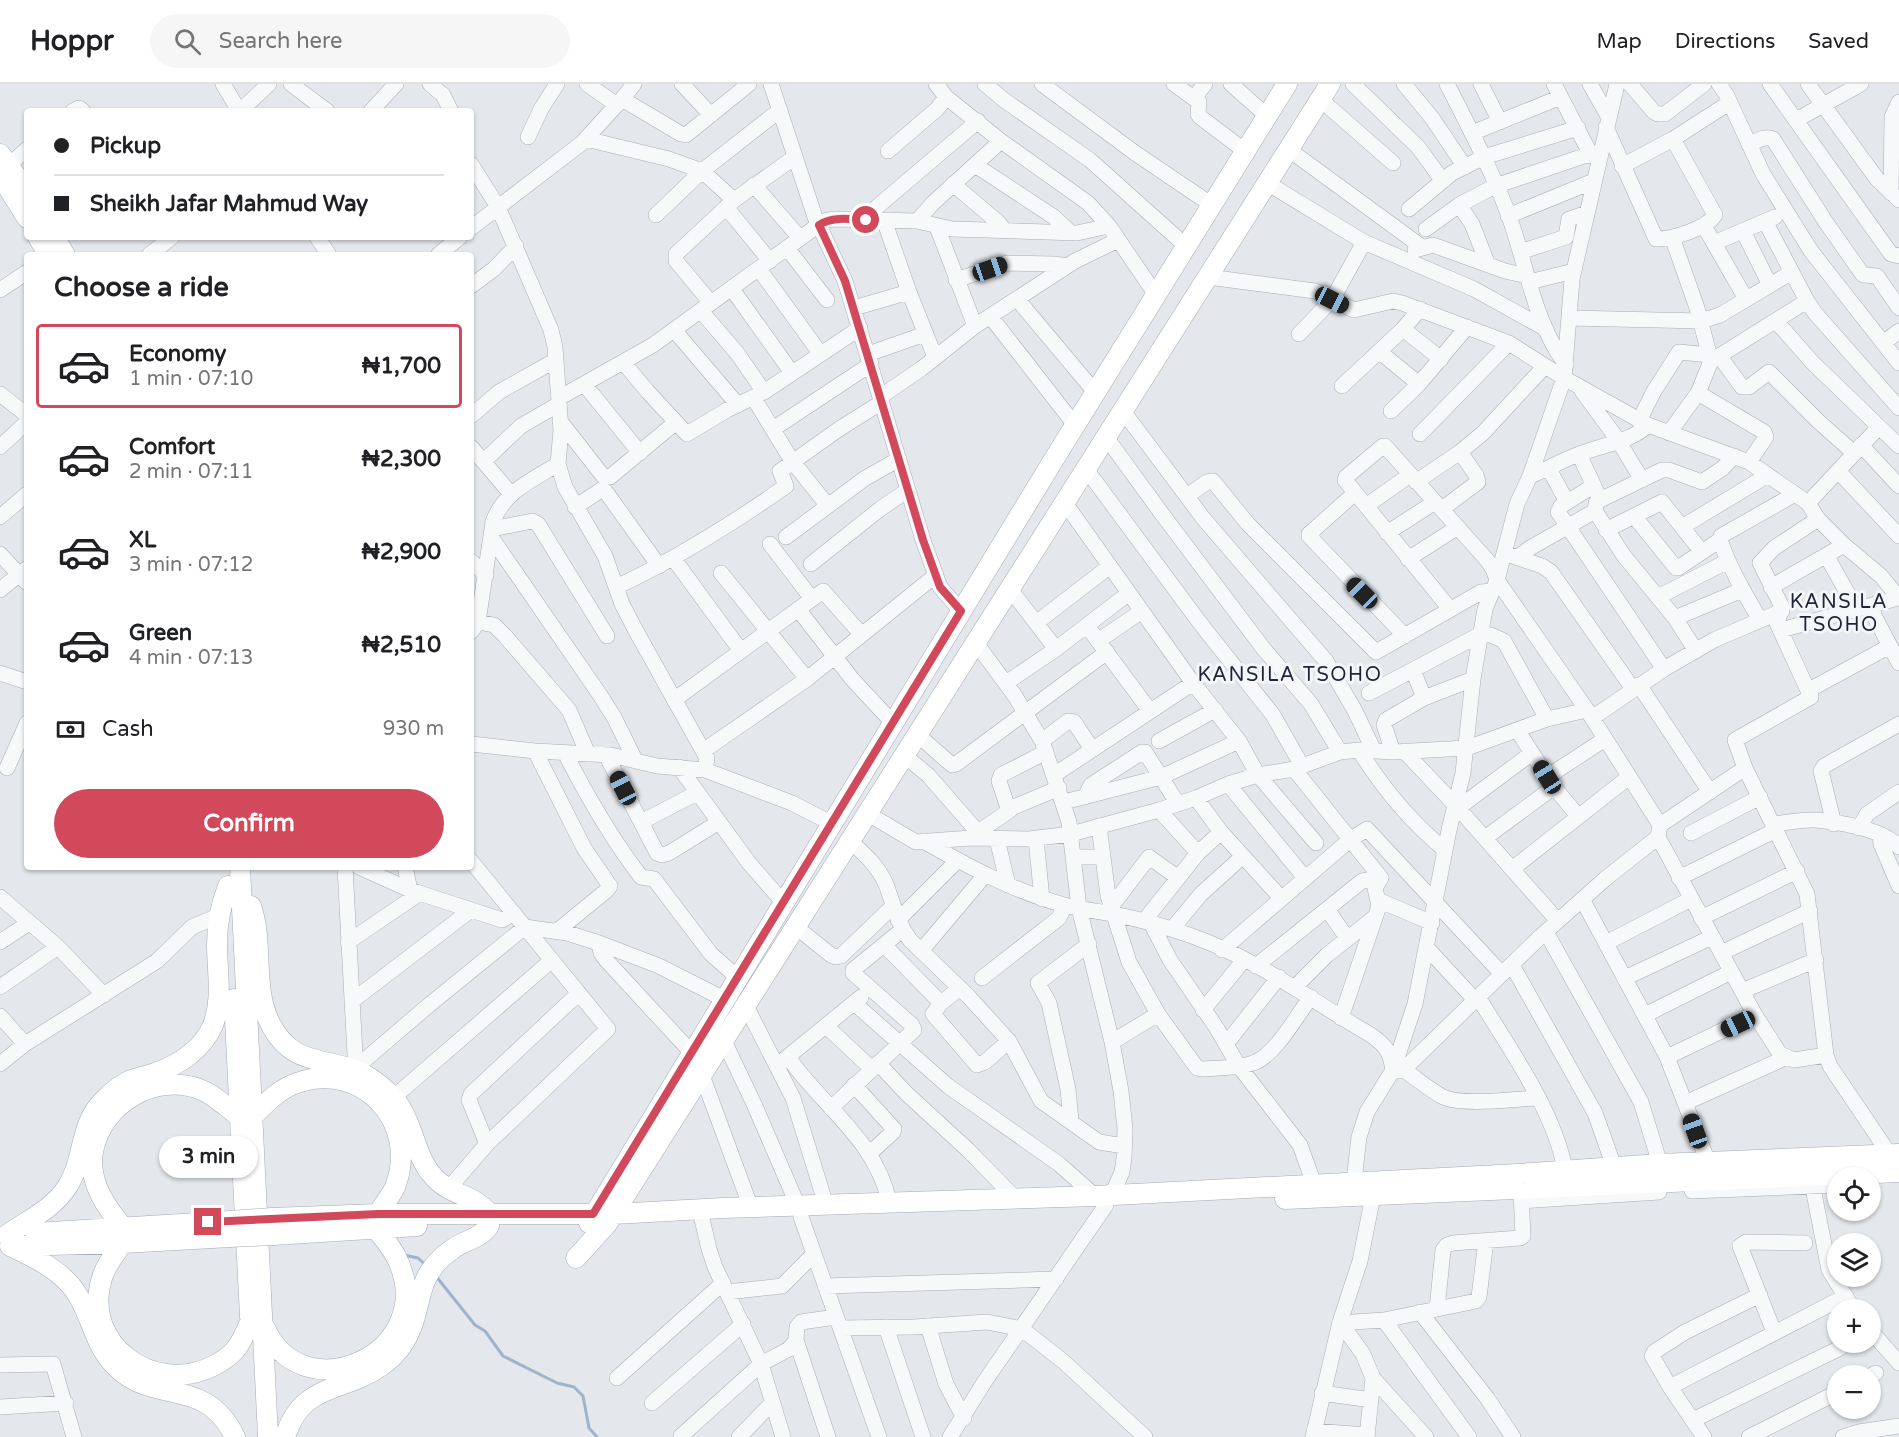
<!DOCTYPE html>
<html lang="en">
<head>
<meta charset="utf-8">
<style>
	body { margin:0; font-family:"Varela Round",sans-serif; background:#f6f6f6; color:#202124; height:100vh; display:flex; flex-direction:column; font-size:22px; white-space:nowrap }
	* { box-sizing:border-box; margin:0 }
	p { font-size:20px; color:#757577 }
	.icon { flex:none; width:33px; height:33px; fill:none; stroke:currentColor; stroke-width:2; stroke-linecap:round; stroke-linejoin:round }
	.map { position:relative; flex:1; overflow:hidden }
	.side { position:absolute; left:24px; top:168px; width:450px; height:618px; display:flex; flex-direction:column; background:#fff; border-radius:6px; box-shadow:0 2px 4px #0004 }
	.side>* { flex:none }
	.guide { position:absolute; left:24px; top:24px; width:450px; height:132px; border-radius:6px; box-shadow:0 2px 4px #0004; display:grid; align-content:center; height:132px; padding:0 30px; background:#fff }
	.buttons { position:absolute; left:1827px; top:1083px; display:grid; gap:12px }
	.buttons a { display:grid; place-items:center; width:54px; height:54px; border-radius:50%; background:#fff; box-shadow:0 2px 4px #0004; font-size:30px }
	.end { position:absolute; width:27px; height:27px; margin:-14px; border:8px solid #d1495b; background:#fff; box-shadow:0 0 0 3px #fff }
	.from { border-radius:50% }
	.bubble { position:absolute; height:42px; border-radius:21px; background:#fff; box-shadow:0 2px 4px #0004; font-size:20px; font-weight:700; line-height:42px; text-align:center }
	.car { position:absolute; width:18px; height:36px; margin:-18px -9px; border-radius:8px; box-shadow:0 0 4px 2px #0007; background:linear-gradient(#222 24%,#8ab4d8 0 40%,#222 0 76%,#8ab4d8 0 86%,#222 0) }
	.guide b { display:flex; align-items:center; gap:21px; height:57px; font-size:22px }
	.guide b+b { border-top:2px solid #e0e0e0 }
	.guide i { width:15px; height:15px; background:#202124 }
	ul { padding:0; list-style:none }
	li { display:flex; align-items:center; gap:18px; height:84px; margin:0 12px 9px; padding:0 18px; border:3px solid transparent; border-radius:6px }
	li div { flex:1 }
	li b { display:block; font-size:22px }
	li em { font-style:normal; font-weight:700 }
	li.current { border-color:#d1495b }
	li>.icon { width:54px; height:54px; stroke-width:1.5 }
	h2 { padding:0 30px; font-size:27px; line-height:72px }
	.pay { display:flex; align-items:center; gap:15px; height:66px; padding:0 30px; font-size:22px }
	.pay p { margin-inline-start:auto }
	.cta { display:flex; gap:12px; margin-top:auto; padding:12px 30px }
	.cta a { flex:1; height:69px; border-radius:36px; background:#d1495b; color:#fff; font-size:24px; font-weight:700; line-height:69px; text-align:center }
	header { display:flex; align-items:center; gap:36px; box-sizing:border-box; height:84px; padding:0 30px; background:#fff; border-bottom:2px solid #e0e0e0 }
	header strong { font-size:28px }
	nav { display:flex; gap:33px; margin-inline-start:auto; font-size:21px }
	.search { width:420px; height:54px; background:#f6f6f6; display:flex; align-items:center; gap:15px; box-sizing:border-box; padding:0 21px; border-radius:33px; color:#757577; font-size:22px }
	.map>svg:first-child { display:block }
</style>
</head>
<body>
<header>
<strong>Hoppr</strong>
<div class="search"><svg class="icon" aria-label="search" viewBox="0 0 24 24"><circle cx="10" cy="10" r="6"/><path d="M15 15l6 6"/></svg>Search here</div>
<nav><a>Map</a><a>Directions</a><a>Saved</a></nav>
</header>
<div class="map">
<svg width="1899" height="1353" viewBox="0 0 1899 1353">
	<rect width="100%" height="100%" fill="#e4e7ec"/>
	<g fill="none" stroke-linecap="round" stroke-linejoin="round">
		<path stroke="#9fb4cc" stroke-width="3" d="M404 1171 418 1174 427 1182
			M435 1191 475 1241 485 1247 503 1272 557 1299 574 1303 583 1312 589 1344 597 1353"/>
		<g stroke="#a9aeb7" stroke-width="16">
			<path id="minor" d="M223 0 239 27
				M291 0 327 27
				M430 0 443 11 451 27
				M587 0 617 21
				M682 0 711 31
				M771 0 815 133 845 197 923 456 940 503 961 527
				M936 0 946 13 1001 57 1088 119 1109 142 1156 211
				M985 0 1004 16 1090 76 1186 162
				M1042 0 1135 69 1212 121
				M1174 0 1199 18 1198 30 1200 33 1245 67
				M1231 0 1267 32
				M1353 0 1418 63 1443 97
				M1404 0 1432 34 1465 83
				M1447 0C1469 43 1492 87 1509 132 1527 182 1534 238 1566 281
				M1481 0 1500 38
				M1554 0 1591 71
				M1590 0 1608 32
				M1630 0 1654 28 1658 30H1665L1704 0
				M1719 0 1726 10 1763 90 1811 167 1899 279
				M1770 0 1891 170 1899 172
				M1808 0 1877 95 1899 116
				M1194 14 1205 0
				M622 15 681 50 686 51 749 0
				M1320 15 1393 79
				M73 27 79 24 83 27
				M240 27 269 0
				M371 27 396 0
				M1796 36 1861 0
				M1606 43 1656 155C1672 155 1706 145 1715 131L1673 55
				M1472 49 1561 13
				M528 53 541 25 557 0
				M586 55 669 75 702 87 734 116
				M1749 61C1757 57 1765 51 1773 55L1825 137 1863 191 1877 192 1899 224
				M1288 65 1422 163
				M888 67 937 25 946 13
				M471 80 498 123 551 246 555 263 561 346 558 380 565 403 605 472 622 520 636 547 707 674 705 686
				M9 81 27 65
				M975 81 1054 133 1071 149
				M1622 82 1673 55 1729 19
				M1267 99 1364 158 1474 205 1546 245
				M953 100 999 139 1004 146
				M754 101 800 154
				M1891 109 1892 33 1899 18
				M1459 121 1472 140 1488 181
				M726 123 770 177
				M1409 125 1452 89 1484 73 1578 44
				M656 131 702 87 780 26
				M1508 132 1594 97
				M866 136 878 122 978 37
				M884 136 909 208 935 273
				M917 137 933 119 1001 57
				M1765 137 1807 217 1815 229 1899 324
				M1704 142 1746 215
				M937 143 975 242
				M471 144 582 59 622 15 634 0
				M1426 145 1459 121 1495 102 1584 72 1600 71
				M1743 147 1770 201
				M317 153 329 171
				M1672 153 1697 224 1711 277
				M1714 159 1775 133
				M787 164 827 216
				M1415 166 1433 161 1505 187 1527 192
				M1520 168 1566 153 1569 135 1587 129
				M149 171 172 153
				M438 171 460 153
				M759 185 820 269
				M1208 193 1315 207 1354 226 1393 217 1402 219 1509 259 1564 294 1648 341 1749 378 1808 419 1818 435 1774 464 1760 479 1782 523 1777 539 1811 613 1735 656 1745 684 1807 810 1826 971 1830 982 1890 1071
				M956 196 1007 179 1054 180 1067 182
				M1529 198 1574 187
				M471 202 494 185 516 162
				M732 205 792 289
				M0 206 27 188
				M1017 215 1095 308
				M711 219 676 177V170L734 116 795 73
				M854 224 909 208
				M701 227 737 269 764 308
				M990 232 1075 341
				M1570 234 1701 237 1720 231 1792 188
				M1776 237 1812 278 1899 362
				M1403 245 1441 275
				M674 246 738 321
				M1299 250 1332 216 1364 158
				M1883 259 1899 247
				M1380 268 1419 300
				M868 270 925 250
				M1720 273 1742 303H1749L1769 288 1818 337 1854 369
				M623 278 648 308 687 350 727 326 764 308 860 244
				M584 300 640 369
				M1342 302 1403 245 1420 225
				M1582 307 1618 356 1642 396
				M1698 309 1764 348 1766 353 1749 378
				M0 310 27 331
				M753 313 792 377 828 422
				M880 313 921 285 975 242 1075 177 1118 156
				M559 314 653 261 824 137 833 135 917 137 952 145 1077 149 1109 142
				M1123 327 1203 434 1326 577 1355 627 1374 667
				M1391 327 1419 300 1467 243
				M471 332 499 308 556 276
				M560 337 603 392 610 393 675 339
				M1639 337 1654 307 1679 268 1709 271
				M773 345 871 280
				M1669 349 1698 309 1711 277 1807 217
				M1420 350 1509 259
				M1106 353 1162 430 1263 564 1311 620 1340 668
				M1861 361 1899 402
				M0 363 27 338
				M471 363 511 410
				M1579 370 1598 411
				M484 377 521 342 559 320
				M1086 385 1200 539 1273 631 1302 682
				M1549 385 1567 418
				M1838 387 1899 452
				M1530 392C1548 385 1564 375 1582 369 1603 361 1632 357 1648 341
				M1416 398 1460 368 1483 349 1545 282
				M1593 402 1561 422 1558 428 1664 585
				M1355 409 1309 450V452L1405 552
				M1187 412 1207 398 1213 397 1248 440 1376 568 1481 508 1493 507
				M1065 419 1193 599 1239 657 1258 691 1316 759
				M1808 419 1878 344
				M1366 422 1410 391
				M575 423 601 406 606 408 659 482
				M1442 425 1478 398 1476 391 1460 368
				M1634 432 1676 484H1678L1720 456 1721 452 1795 410
				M0 433 27 410
				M1818 435 1844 461 1881 492 1899 514
				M1682 443 1768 391
				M492 445 532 437 538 440 607 552
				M1606 446 1662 418 1702 468
				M1387 449 1435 418
				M491 453 600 611 615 635 635 676
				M786 453 864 395 899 375
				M1720 456C1730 485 1745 510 1760 536
				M770 460 812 515
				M1504 469 1542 482 1551 488 1633 605
				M0 470 27 499
				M1826 471 1857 526
				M1518 473 1530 464 1595 427
				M673 474 741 567
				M1408 475 1458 443
				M471 477 486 491
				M811 480 880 425 908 406
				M721 489 807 595
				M616 503C676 475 732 440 786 402L780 387 839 345 882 318
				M1771 503 1844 461
				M1010 505 1056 565
				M0 506 26 485
				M1658 513 1728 477
				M1869 522 1899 579
				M798 525 852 595 893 639
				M1450 525 1345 396 1346 393 1383 362H1385L1487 476 1493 485 1497 496 1587 626 1660 741
				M1675 534 1742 506
				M478 538 494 541 505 552 569 626 588 670
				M1036 539 1110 482
				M1087 542 1150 627
				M1781 546 1898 514
				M471 548 478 538 493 438C503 408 534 395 558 380
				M1098 557 1142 527
				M976 559 1015 612 1042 657 1069 738 1079 824 1112 958 1121 1007 1125 1045 1124 1074 1122 1088 1115 1104 1109 1110
				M1696 567 1675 534 1624 472 1595 427 1596 419 1600 416 1662 386H1669L1702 398 1723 384 1734 372
				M1413 586 1424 614
				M0 589 27 598
				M1006 599 1056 565 1129 509
				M1639 601 1710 708
				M1809 606 1890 562
				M1369 609 1481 550 1491 551 1504 557 1547 635
				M674 616 823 507 861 550
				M1592 634 1664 585 1714 556 1782 527
				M1517 646 1554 703 1578 732
				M918 651 952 681 956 680 1107 568
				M1042 657 1068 637 1074 638 1092 665
				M1159 657 1215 626
				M471 660 535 667 611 671 657 682 705 686 792 719 831 739
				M1359 666C1382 703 1412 739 1445 766
				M535 667 584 764 610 802 606 807 557 847
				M703 667 807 595 936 491
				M1404 667 1458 724 1558 837
				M1393 668 1384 641 1386 636 1424 614 1473 595
				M565 669C587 712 611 754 641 793L654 795 711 870 737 893
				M606 671 657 769 662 771 669 769 719 738
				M905 672 928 691 983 754
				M679 683 749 779 783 818
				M7 684 27 639
				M1294 685 1381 794 1375 804 1379 822 1341 934
				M1054 691 1193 599
				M1547 693 1605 655
				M1228 700 1305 794
				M1085 713 1091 701 1142 668H1145L1178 720
				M1196 714 1221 748 1281 814
				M1064 718 1161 693 1239 657
				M1458 724 1532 669
				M1009 725 1059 704
				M1159 726 1198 769
				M868 730 916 758 971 754 1029 755 1071 750 1159 726 1196 714 1228 700 1258 691 1294 685 1340 668 1359 666 1393 668 1467 664 1547 635 1587 626
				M641 738 697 709
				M1773 740C1787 739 1802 735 1815 736 1838 738 1884 745 1899 763
				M1834 740 1821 687 1824 682 1899 640
				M1099 742 1108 812 1129 878 1158 930 1197 984 1203 985C1219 984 1239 984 1253 979 1275 972 1297 931 1311 913
				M1859 744 1867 730 1899 708
				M978 748 1009 727 999 697 1001 691 1046 668
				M1691 749 1760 713
				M1880 751 1881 760 1899 802
				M1658 753 1755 931 1780 970 1794 976 1826 971
				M1485 754 1554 703
				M997 755 1008 801
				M1036 755 1042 815
				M850 757C867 772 883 787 889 809 895 826 899 841 910 856L969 913 1009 957 1041 1017 1099 1058 1124 1062
				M923 757C968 782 1013 807 1064 821 1080 825 1096 827 1113 830 1139 835 1167 843 1192 852 1257 875 1312 917 1371 951 1386 962 1390 967 1393 986L1402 987 1541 852 1605 795 1658 753 1660 741 1745 684
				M1073 773H1102
				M345 783 355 971 360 979
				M359 783 410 806 502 836 514 829
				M405 783 410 806
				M1512 785 1629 693
				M1679 794 1776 746
				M0 813 58 863 104 911
				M1582 815 1667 973 1708 1078
				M1378 816 1432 839
				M1111 823 1149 773 1177 793
				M1327 825 1347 854
				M1701 834 1797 787
				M898 836 958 776
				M1144 837 1198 769 1221 748
				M1151 839 1170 876 1216 943 1238 981 1300 1061 1314 1100
				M796 843 831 871 836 873 841 872 892 823
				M1172 845 1201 810 1243 772
				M1546 848 1641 1018 1660 1080
				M0 858 29 839
				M348 858 420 809
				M599 859 601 869 606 876 691 968
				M1606 859 1691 815
				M884 861 941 919
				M1427 864 1475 916
				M1222 866 1351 755 1367 745 1502 890
				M921 867 985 791
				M1721 869 1810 827
				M1512 881 1595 1029 1617 1091
				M1256 882 1362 797 1368 796 1376 801
				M982 894 1059 834 1065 821
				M1625 894 1712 853
				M0 903 58 863
				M1295 903 1327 871 1375 833
				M960 904 941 919 933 930 977 981 985 978 1009 957
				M1742 907 1816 876
				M1478 913C1509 964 1555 1028 1565 1086
				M352 917 471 826
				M854 919 948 1002 1059 1080 1095 1112
				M746 922 793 1014 826 1121
				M1203 926 1244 876
				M1645 931 1731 888
				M0 932 25 960
				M826 942 872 985
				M724 957 754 1020 798 1122
				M1112 958 1158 930
				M1226 960 1279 893
				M788 973C822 1022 877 1057 889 1118
				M1667 973 1755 931
				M780 979 861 913
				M878 979 906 1009 968 1066 1014 1113
				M0 980 25 960 157 877 192 843 220 831
				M353 986 429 921 525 843 567 849 599 859 659 882 724 915
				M1404 986C1417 995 1430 1006 1443 1013 1463 1022 1514 1015 1537 1014
				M702 991 751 1124
				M854 1001 894 1045 893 1048 869 1070
				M394 1013 552 876
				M1685 1019 1785 974
				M831 1024 914 946 912 941 853 889V886L902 846
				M1071 1037 1068 1005 1049 919 1038 899 1089 860
				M487 1060 469 1016 471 1010 579 909
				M1811 1094 1829 1186 1854 1226
				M1354 1097 1359 1053 1367 1028 1393 986 1415 920 1449 746 1463 689 1473 595 1485 525 1497 496 1517 420 1530 392 1564 294 1572 195 1617 0
				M449 1104 487 1060 608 945 471 777
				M1692 1107 1838 1101
				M1521 1117 1659 1108
				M801 1133 879 1353
				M702 1135 709 1165 715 1183 761 1280 783 1353
				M825 1202 1056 1195
				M727 1208 782 1202 814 1170
				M1437 1225 1443 1166 1447 1161 1453 1159 1520 1154 1523 1152 1521 1109
				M1420 1228 1487 1314 1513 1353
				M1384 1236 1469 1353
				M1340 1238 1363 1270 1373 1294 1367 1353
				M928 1242 946 1300 964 1334
				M1343 1242 1354 1238 1384 1236 1476 1217 1479 1213 1486 1157
				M886 1243 923 1353
				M841 1244 914 1243 987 1238 1022 1245 1064 1278 1145 1353
				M1870 1246 1899 1279
				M1774 1248 1740 1162 1746 1158 1805 1159
				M796 1256 828 1353
				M0 1281 53 1280 74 1353
				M1870 1292 1876 1289
				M617 1294 723 1199
				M1373 1294 1426 1353
				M1670 1303 1652 1272 1654 1268 1685 1248 1760 1211
				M1322 1309 1371 1316
				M652 1319 743 1240
				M0 1323 66 1319
				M1693 1336 1840 1264
				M1314 1347 1367 1351
				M681 1352 761 1280 789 1265 796 1256 797 1243 801 1238 836 1233
				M739 1353 772 1319
				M950 1353 985 1297 1106 1121
				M1313 1353 1340 1238 1360 1177 1373 1112
				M1704 1353 1670 1303 1846 1212
				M1749 1353 1838 1308
				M1843 1353 1859 1348 1899 1342"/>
		</g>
		<g stroke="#a3abb8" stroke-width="21">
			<path id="major" d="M0 70 24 103
				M0 91 27 134
				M38 153 49 171
				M54 153 65 171
				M240 783 268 1353
				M251 822C264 859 252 903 270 939 294 988 334 970 370 994 382 1002 395 1013 402 1026 416 1050 416 1078 439 1098 455 1112 472 1110 489 1129
				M234 915 250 1233
				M253 1032C266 1019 279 1005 297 999 362 976 420 1039 395 1103 391 1112 383 1121 378 1130
				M1285 1115 1899 1088
				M272 1134 378 1130H613L723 1124 1095 1112 1518 1090 1660 1080 1899 1070
				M589 1139 1051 380 1287 0
				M122 1142C106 1123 92 1102 92 1077 94 1028 146 990 193 1003 210 1007 225 1022 239 1032
				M35 1149 230 1137
				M7 1151C28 1136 53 1125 67 1103 85 1076 79 1039 104 1016 111 1009 120 1001 129 997 138 993 147 992 155 989 179 981 203 965 213 941 223 914 217 888 217 860 217 840 221 820 228 802
				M273 1151 417 1142
				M123 1159C115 1170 106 1180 102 1194 81 1260 154 1312 213 1282 221 1278 229 1273 235 1266 242 1258 246 1248 250 1238
				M10 1162C35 1174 62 1186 77 1210 95 1239 94 1266 123 1289 163 1319 207 1295 235 1353
				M12 1162 123 1159 230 1153
				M576 1174 607 1140 1330 0
				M264 1242C302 1331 437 1269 399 1179 394 1166 385 1156 376 1145
				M285 1353C302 1298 343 1309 381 1282 401 1269 412 1248 417 1225 421 1210 423 1195 434 1182 439 1175 447 1169 454 1164 466 1156 481 1154 489 1142"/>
		</g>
		<use href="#minor" stroke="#f7f8fa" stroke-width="15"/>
		<use href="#major" stroke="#fff" stroke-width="20"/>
		<g stroke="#a3abb8" stroke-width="21" stroke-linecap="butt">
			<path id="major-bridge" d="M230 1137 272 1134
				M230 1153 273 1151"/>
		</g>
		<use href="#major-bridge" stroke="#fff" stroke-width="20"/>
	</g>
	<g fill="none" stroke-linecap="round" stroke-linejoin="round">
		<path stroke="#d1495b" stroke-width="8" d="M208 1138 378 1130H593L961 527 940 503 923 456 845 197 819 141C832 132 851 135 866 136"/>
	</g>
	<g text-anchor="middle" stroke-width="6" stroke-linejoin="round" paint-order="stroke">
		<g font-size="20" letter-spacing="1.5" fill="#1d2536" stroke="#f4f6f9">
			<text x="1839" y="524">KANSILA<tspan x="1839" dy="23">TSOHO</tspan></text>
			<text x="1290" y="597">KANSILA TSOHO</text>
		</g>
	</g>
</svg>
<div class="buttons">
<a><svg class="icon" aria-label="locate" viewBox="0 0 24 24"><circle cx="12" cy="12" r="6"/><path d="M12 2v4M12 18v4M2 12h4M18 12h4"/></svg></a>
<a><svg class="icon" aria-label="layers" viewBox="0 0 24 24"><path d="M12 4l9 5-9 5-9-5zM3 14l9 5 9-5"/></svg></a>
<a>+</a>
<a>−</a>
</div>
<i class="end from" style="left:866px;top:136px"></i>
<i class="end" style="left:208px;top:1138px"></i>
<div class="bubble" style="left:159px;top:1052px;width:99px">3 min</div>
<i class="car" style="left:990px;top:185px;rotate:71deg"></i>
<i class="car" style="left:1332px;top:216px;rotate:117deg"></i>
<i class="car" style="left:1362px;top:509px;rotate:315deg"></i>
<i class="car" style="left:1547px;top:693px;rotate:328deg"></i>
<i class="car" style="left:623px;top:704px;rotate:333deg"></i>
<i class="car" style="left:1738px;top:940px;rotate:245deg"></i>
<i class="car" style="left:1695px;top:1047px;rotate:340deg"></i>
<div class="guide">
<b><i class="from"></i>Pickup</b>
<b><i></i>Sheikh Jafar Mahmud Way</b>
</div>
<section class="side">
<h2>Choose a ride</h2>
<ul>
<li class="current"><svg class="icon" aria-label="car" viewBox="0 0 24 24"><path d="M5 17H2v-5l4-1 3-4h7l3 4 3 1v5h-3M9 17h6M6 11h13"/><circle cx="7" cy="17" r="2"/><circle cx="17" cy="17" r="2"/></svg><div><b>Economy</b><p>1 min · 07:10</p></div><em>₦1,700</em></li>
<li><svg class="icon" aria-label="car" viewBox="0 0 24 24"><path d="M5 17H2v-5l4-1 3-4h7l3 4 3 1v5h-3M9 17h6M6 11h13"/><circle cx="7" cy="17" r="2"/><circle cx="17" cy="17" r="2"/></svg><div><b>Comfort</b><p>2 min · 07:11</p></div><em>₦2,300</em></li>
<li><svg class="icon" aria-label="car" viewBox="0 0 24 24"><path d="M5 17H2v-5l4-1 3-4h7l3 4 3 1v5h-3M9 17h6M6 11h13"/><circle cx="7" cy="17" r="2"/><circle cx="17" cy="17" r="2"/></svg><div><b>XL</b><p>3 min · 07:12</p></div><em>₦2,900</em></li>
<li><svg class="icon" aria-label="car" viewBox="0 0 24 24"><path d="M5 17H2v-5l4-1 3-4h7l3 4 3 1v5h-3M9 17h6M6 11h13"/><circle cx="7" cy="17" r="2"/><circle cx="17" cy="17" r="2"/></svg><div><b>Green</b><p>4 min · 07:13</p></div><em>₦2,510</em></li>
</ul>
<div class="pay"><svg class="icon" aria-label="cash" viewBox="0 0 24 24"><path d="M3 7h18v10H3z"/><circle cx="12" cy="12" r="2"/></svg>Cash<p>930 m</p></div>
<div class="cta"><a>Confirm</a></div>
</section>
</div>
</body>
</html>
